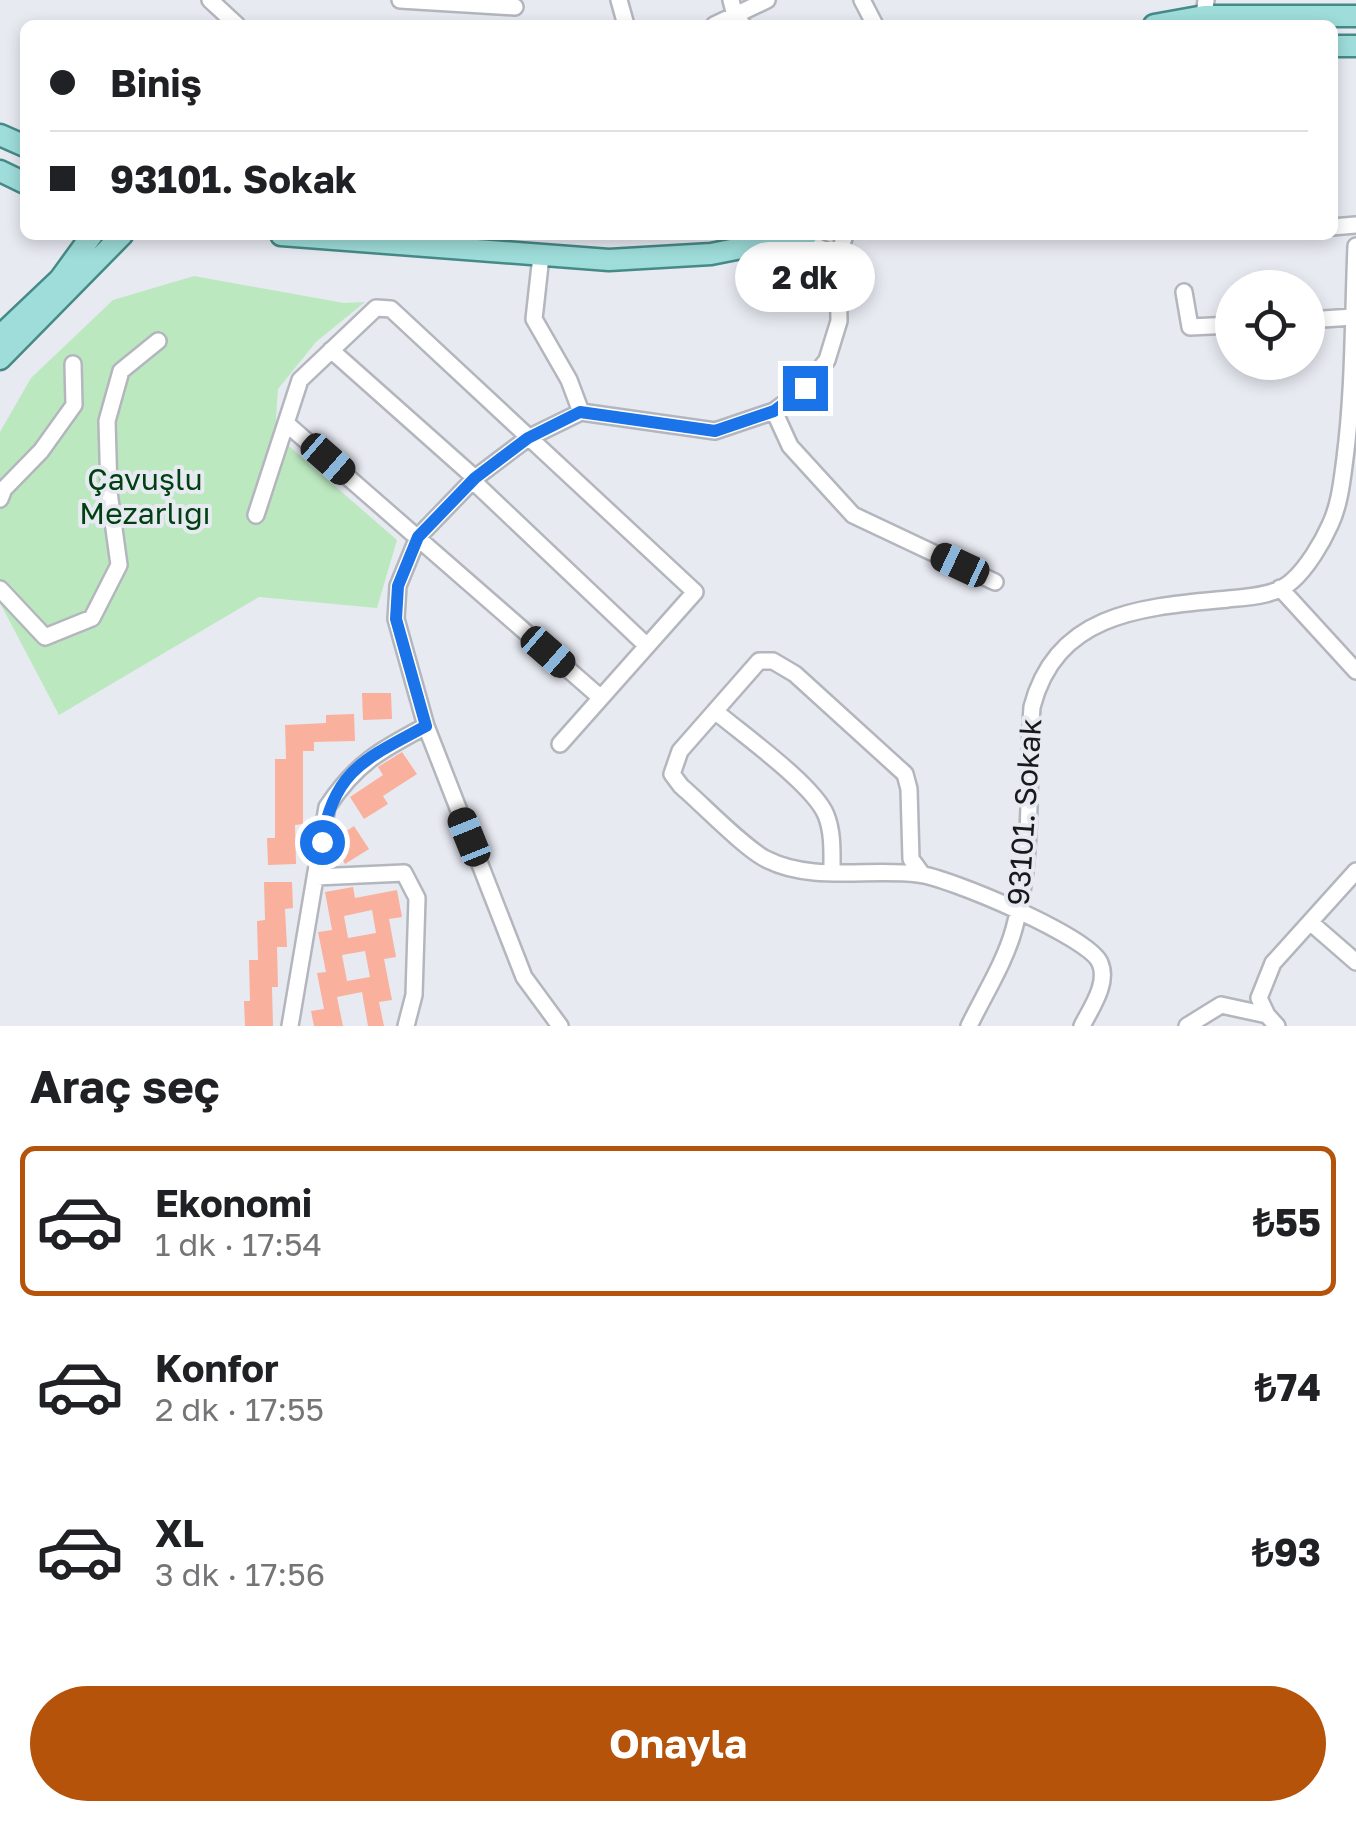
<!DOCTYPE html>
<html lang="tr">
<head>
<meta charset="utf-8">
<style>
	body { margin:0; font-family:"Golos Text",sans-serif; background:#f6f6f6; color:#202124; height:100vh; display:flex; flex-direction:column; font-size:38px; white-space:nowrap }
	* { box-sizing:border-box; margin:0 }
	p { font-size:32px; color:#757577 }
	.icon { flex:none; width:55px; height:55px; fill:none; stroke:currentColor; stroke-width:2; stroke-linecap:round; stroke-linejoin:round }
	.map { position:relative; height:1026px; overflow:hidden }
	.sheet { display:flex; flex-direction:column; background:#fff; flex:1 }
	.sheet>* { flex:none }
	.guide { position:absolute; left:20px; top:20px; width:1318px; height:220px; border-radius:15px; box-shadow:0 5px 15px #0003; display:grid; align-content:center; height:220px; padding:0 30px; background:#fff }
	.buttons { position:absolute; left:1215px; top:270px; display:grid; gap:20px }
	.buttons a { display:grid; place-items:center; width:110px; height:110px; border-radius:50%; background:#fff; box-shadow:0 5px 15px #0003; font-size:50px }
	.end { position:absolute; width:45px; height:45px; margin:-22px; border:12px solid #1a73e8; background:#fff; box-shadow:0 0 0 5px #fff }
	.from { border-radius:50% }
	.bubble { position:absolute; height:70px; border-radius:35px; background:#fff; box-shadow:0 5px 15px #0003; font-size:32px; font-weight:700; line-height:70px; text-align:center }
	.car { position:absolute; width:30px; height:60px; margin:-30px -15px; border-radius:12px; box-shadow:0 0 8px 2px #0007; background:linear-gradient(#222 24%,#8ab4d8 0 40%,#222 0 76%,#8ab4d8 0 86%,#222 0) }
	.guide b { display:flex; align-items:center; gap:35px; height:95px; font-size:38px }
	.guide b+b { border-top:2px solid #e0e0e0 }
	.guide i { width:25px; height:25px; background:#202124 }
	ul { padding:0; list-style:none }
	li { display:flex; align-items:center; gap:30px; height:150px; margin:0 20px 15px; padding:0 10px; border:5px solid transparent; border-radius:15px }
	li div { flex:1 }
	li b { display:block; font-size:38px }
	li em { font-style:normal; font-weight:700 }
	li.current { border-color:#b45309 }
	li>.icon { width:90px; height:90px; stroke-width:1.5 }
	h2 { padding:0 30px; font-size:45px; line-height:120px }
	.primary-button { display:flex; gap:20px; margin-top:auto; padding:20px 30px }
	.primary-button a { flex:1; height:115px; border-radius:60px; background:#b45309; color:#fff; font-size:40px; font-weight:700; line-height:115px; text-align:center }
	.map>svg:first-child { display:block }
</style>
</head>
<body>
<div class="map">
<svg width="1356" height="1026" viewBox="0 0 1356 1026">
	<rect width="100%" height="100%" fill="#e8eaf2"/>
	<path fill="#bce8c0" d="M194 276 344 303 365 302 316 342 278 389 275 434 397 540 377 608 259 597 59 715 0 603V432L31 378 113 300Z"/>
	<path fill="#f9b09d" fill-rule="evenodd" d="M362 693H391L392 719 363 720Z
		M354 714 355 741 314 742V751H303V824L295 825 296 864 268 865 267 838H275V759H286L285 725 326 723V715Z
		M402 752 417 774 383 796 388 804 364 819 350 797 383 775 378 767Z
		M354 826 369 849 345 864 333 840Z
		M264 882H292L293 908 285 909 287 947H277L278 987H272L273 1026H245L244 1001H250L249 960H258L257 921 265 920Z
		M353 887 355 898 397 890 402 917 389 919 396 957 384 959 392 1000 379 1002 384 1026H368L362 992 337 997 343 1026H314L311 1011 324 1009 317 973 326 972 318 932 332 930 325 892ZM372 910 376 933 348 938 344 916ZM365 951 370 977 347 981 342 955Z"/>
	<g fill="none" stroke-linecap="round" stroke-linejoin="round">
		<g stroke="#b4b6be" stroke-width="20">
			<path id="minor" d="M210 0 237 25
				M400 0 515 7
				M619 0 626 25
				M731 0 735 16 743 25
				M862 0 875 25
				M1204 16 1206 0
				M714 25 767 0
				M1332 227 1356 225
				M800 238 838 257
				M541 256 534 319 569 380 581 412
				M1184 292 1190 327 1232 325
				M1308 320 1353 317
				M331 350 475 478
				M774 411 790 446 853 515 995 582
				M287 424 601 698
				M473 481 647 646
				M0 499 4 489 41 451 74 405 73 364
				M256 515 300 380 376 308 391 309 695 592 560 744
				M1280 588 1356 671
				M0 589 45 637 92 618 119 565 109 492 107 421 121 371 158 341
				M715 711C742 734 814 785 826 815 833 832 832 852 832 871
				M922 874 911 859 909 789 905 774 795 674 773 661H759L680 751 672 774 681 786C701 803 747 851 768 860 812 882 870 868 918 874 948 877 1090 937 1100 963 1109 983 1091 1008 1082 1026
				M316 877 404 873 417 898 414 995 406 1026
				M1310 922 1356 962
				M290 1026 327 807C357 762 381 750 426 726
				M560 1026 524 977 426 726 396 619 398 586 418 537 475 478 528 438 581 412 715 431 774 411 805 388 827 360 839 321 838 257 845 235
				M969 1026C984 995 1005 962 1014 929 1034 858 1027 780 1032 707 1057 611 1145 607 1228 599 1248 597 1276 596 1292 581 1307 568 1322 543 1330 525 1340 504 1342 480 1345 458 1354 388 1353 317 1356 246
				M1187 1026 1221 1005 1267 1015
				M1277 1026 1267 1015 1259 998 1273 963 1356 871"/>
		</g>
		<g stroke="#468a87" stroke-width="25">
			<path id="major" d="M1154 25 1204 16H1356
				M1332 46H1356
				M0 135 25 146
				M0 171 25 183
				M281 235 609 260 711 254 807 235
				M0 336 60 279 92 235
				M0 359 122 235"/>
		</g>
		<use href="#minor" stroke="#fff" stroke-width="15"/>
		<use href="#major" stroke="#9eddda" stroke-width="20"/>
	</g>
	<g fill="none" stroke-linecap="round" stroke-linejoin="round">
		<path stroke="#1a73e8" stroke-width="12" d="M322 842C333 770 367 758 426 726L396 619 398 586 418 537 475 478 528 438 580 412 715 431 774 411 805 388"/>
	</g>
	<g text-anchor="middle" stroke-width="8" stroke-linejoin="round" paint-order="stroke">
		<g font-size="30" fill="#004013" stroke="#e8eaf2">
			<text x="145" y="490">Çavuşlu<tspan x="145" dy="34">Mezarlığı</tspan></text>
		</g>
		<g font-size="30" fill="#18191c" stroke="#e8eaf2">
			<text transform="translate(1025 812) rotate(-86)" y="10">93101. Sokak</text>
		</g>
	</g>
</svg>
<div class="buttons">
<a><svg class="icon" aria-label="locate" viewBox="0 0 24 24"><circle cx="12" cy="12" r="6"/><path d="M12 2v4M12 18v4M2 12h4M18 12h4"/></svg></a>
</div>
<i class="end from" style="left:322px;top:842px"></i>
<i class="end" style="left:805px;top:388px"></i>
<div class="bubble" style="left:735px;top:242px;width:140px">2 dk</div>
<i class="car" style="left:328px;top:459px;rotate:131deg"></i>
<i class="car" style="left:960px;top:565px;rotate:295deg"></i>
<i class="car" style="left:548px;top:652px;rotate:131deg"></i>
<i class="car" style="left:469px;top:837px;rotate:338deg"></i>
<div class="guide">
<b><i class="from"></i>Biniş</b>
<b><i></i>93101. Sokak</b>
</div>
</div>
<section class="sheet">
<h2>Araç seç</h2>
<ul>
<li class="current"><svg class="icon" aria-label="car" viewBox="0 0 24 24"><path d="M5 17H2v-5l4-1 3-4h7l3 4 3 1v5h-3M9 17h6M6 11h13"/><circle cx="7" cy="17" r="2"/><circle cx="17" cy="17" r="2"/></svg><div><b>Ekonomi</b><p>1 dk · 17:54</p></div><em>₺55</em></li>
<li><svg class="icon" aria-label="car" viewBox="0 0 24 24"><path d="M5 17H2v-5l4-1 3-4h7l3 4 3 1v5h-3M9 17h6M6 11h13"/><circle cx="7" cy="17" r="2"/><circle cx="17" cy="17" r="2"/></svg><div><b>Konfor</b><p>2 dk · 17:55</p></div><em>₺74</em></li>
<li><svg class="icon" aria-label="car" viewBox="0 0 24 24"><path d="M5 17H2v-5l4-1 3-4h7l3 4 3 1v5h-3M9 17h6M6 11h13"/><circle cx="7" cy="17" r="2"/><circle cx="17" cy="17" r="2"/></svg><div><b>XL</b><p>3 dk · 17:56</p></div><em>₺93</em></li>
</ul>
<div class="primary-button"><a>Onayla</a></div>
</section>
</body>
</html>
